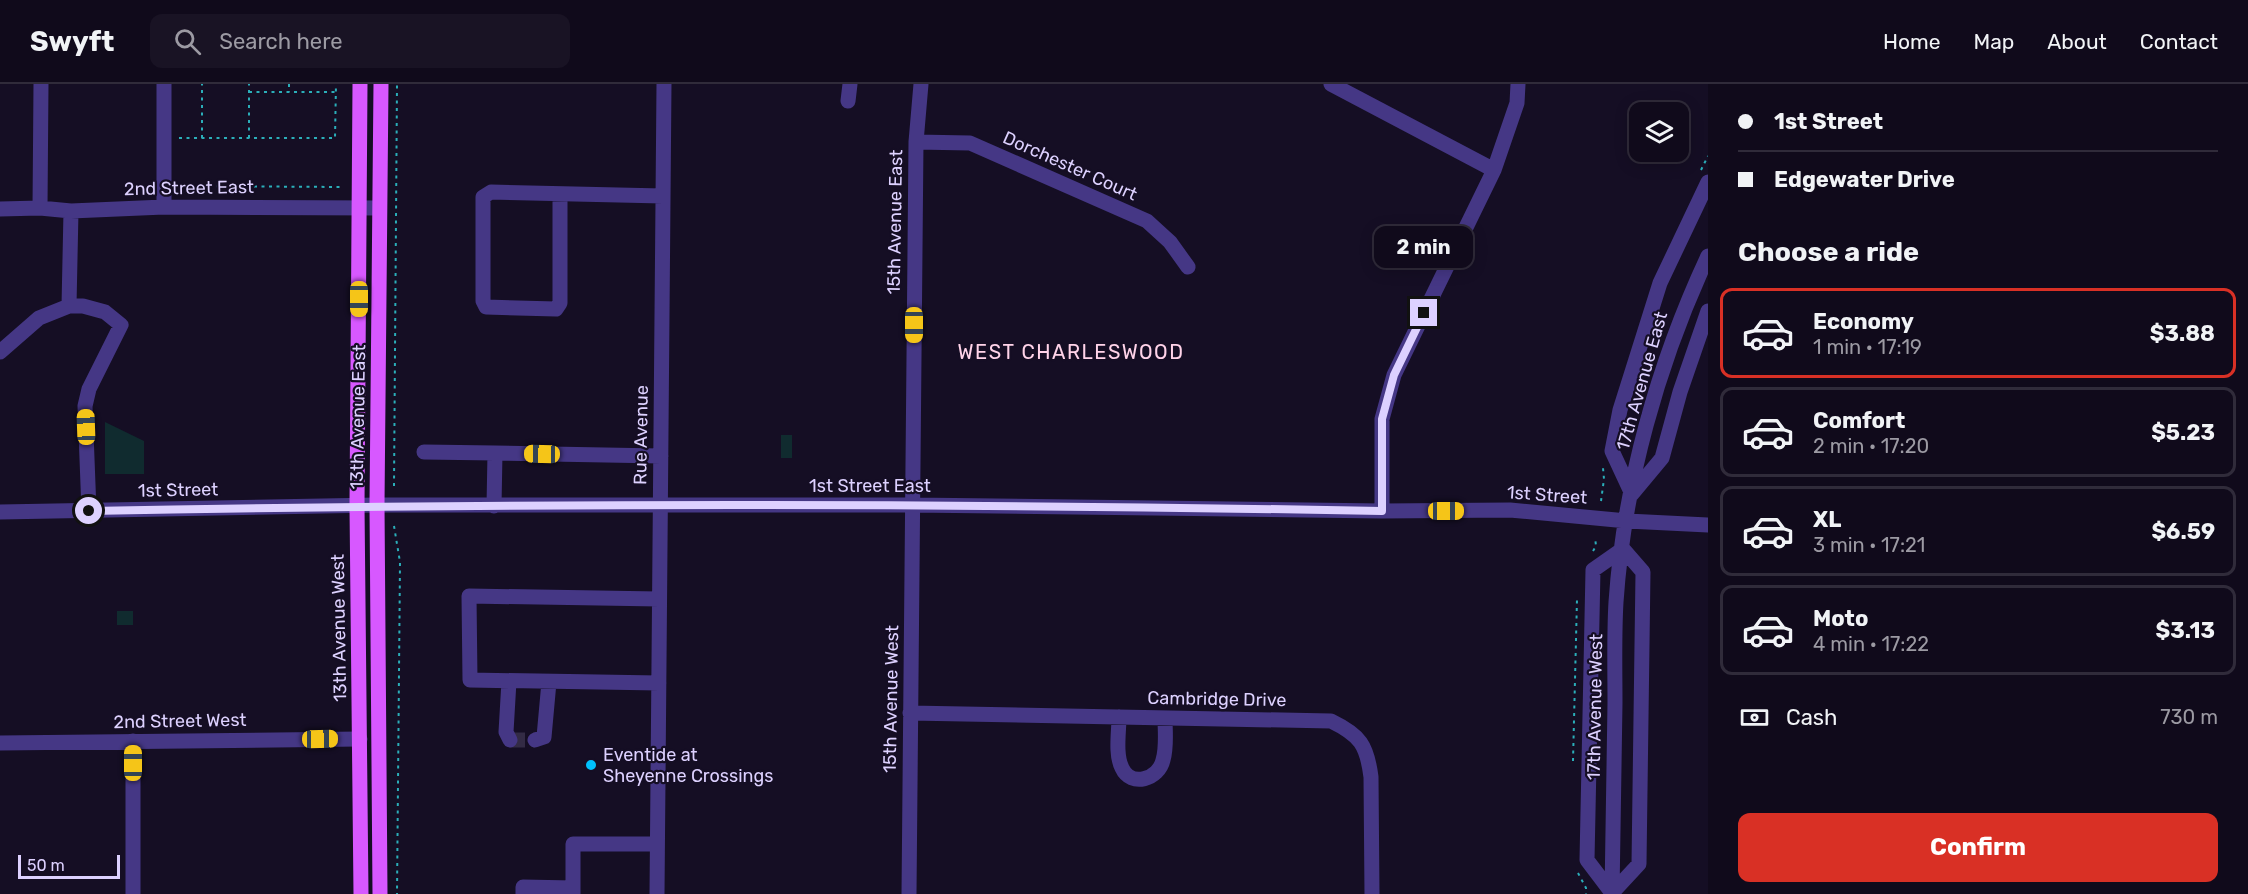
<!DOCTYPE html>
<html lang="en">
<head>
<meta charset="utf-8">
<style>
	body { margin:0; font-family:Rubik,sans-serif; background:#191324; color:#f1f3f6; height:100vh; display:flex; flex-direction:column; font-size:22px; white-space:nowrap }
	* { box-sizing:border-box; margin:0 }
	p { font-size:20px; color:#9c9aa3 }
	.icon { flex:none; width:33px; height:33px; fill:none; stroke:currentColor; stroke-width:2; stroke-linecap:round; stroke-linejoin:round }
	.map { position:relative; flex:1; overflow:hidden }
	.sheet { display:flex; flex-direction:column; background:#100a1b; width:540px }
	.sheet>* { flex:none }
	.hud { display:grid; align-content:center; height:132px; padding:0 30px; background:#100a1b }
	.controls { position:absolute; left:1629px; top:18px; display:grid; gap:12px }
	.controls a { display:grid; place-items:center; width:60px; height:60px; border-radius:12px; background:#100a1b; box-shadow:0 3px 15px #0003,0 0 0 2px #302b3a; font-size:30px }
	.scale { position:absolute; left:18px; bottom:15px; width:102px; box-sizing:border-box; padding-left:6px; border:3px solid #ddd1ff; border-top:0; font-size:16px; line-height:21px; white-space:nowrap; color:#ddd1ff; -webkit-text-stroke:4px #150e24; paint-order:stroke }
	.end { position:absolute; width:27px; height:27px; margin:-14px; border:8px solid #ddd1ff; background:#111; box-shadow:0 0 0 3px #111 }
	.from { border-radius:50% }
	.bubble { position:absolute; height:42px; border-radius:12px; background:#100a1b; box-shadow:0 3px 15px #0003,0 0 0 2px #302b3a; font-size:20px; font-weight:700; line-height:42px; text-align:center }
	.car { position:absolute; width:18px; height:36px; margin:-18px -9px; border-radius:8px; box-shadow:0 0 4px 2px #0007; background:linear-gradient(#f5c518 24%,#345 0 40%,#f5c518 0 76%,#345 0 86%,#f5c518 0) }
	.hud b { display:flex; align-items:center; gap:21px; height:57px; font-size:22px }
	.hud b+b { border-top:2px solid #302b3a }
	.hud i { width:15px; height:15px; background:#f1f3f6 }
	ul { padding:0; list-style:none }
	li { display:flex; align-items:center; gap:18px; height:90px; margin:0 12px 9px; padding:0 18px; border:3px solid #302b3a; border-radius:12px }
	li div { flex:1 }
	li b { display:block; font-size:22px }
	li em { font-style:normal; font-weight:700 }
	li.selected { border-color:#d93025 }
	li>.icon { width:54px; height:54px; stroke-width:1.5 }
	h2 { padding:0 30px; font-size:27px; line-height:72px }
	.pay { display:flex; align-items:center; gap:15px; height:66px; padding:0 30px; font-size:22px }
	.pay p { margin-inline-start:auto }
	.primary-button { display:flex; gap:12px; margin-top:auto; padding:12px 30px }
	.primary-button a { flex:1; height:69px; border-radius:12px; background:#d93025; color:#fff; font-size:24px; font-weight:700; line-height:69px; text-align:center }
	header { display:flex; align-items:center; gap:36px; box-sizing:border-box; height:84px; padding:0 30px; background:#100a1b; border-bottom:2px solid #302b3a }
	header strong { font-size:28px }
	nav { display:flex; gap:33px; margin-inline-start:auto; font-size:21px }
	.search { width:420px; height:54px; background:#191324; display:flex; align-items:center; gap:15px; box-sizing:border-box; padding:0 21px; border-radius:12px; color:#9c9aa3; font-size:22px }
	main { display:flex; flex:1; min-height:0 }
	.map>svg:first-child { display:block }
</style>
</head>
<body>
<header>
<strong>Swyft</strong>
<div class="search"><svg class="icon" aria-label="search" viewBox="0 0 24 24"><circle cx="10" cy="10" r="6"/><path d="M15 15l6 6"/></svg>Search here</div>
<nav><a>Home</a><a>Map</a><a>About</a><a>Contact</a></nav>
</header>
<main>
<div class="map">
<svg width="1708" height="810" viewBox="0 0 1708 810">
	<rect width="100%" height="100%" fill="#150e24"/>
	<path fill="#102b2f" d="M105 338 144 357V390H105Z
		M781 351H792V374H781Z
		M117 527H133V541H117Z"/>
	<g fill="none" stroke-linecap="round" stroke-linejoin="round">
		<path stroke="#332b45" stroke-width="15" stroke-dasharray="15 8" stroke-linecap="butt" d="M510 656H535"/>
		<path stroke="#2baeb9" stroke-width="2" stroke-dasharray="3 4.5" stroke-linecap="butt" d="M289 0V8
			M249 8H335
			M179 54H335L336 0
			M202 54V0
			M249 54V0
			M1701 86 1708 72
			M179 102 344 103
			M394 402 397 0
			M1601 417 1604 395 1603 384
			M394 442 400 478 397 810
			M1593 467 1596 462 1595 453
			M1573 677 1577 515
			M1578 789 1586 804V810"/>
		<path stroke="#453785" stroke-width="15" d="M164 0V123
			M1331 0 1494 86
			M848 17 850 0
			M916 58 970 59 1147 137 1170 158 1188 183
			M1708 98 1660 199 1620 326 1612 367 1632 410 1662 374 1680 308 1708 227
			M560 110V219L556 225 486 223 483 217V113L491 108 663 112
			M40 124 41 0
			M0 125 40 124 71 127 164 123 379 124
			M69 222 71 127
			M0 268 39 234 69 222H83L105 228 121 241 89 305 85 322 89 427
			M424 368 495 369 494 422
			M495 369 661 372
			M1382 427V335L1394 291 1494 86 1517 19 1518 0
			M0 428 377 421H912L1382 427 1510 426 1627 437 1708 441
			M1623 465 1643 488 1639 780 1612 809 1587 776 1593 486Z
			M509 597 506 648 510 656
			M659 599 470 596 469 512 659 515
			M910 629 1331 637C1360 651 1367 661 1371 693L1372 810
			M1119 633C1119 648 1115 670 1122 684 1131 704 1159 695 1163 676 1167 663 1165 647 1165 634
			M535 656 544 653 549 598
			M133 657V810
			M0 659 360 655
			M523 810V803L573 804
			M573 810V760H657
			M657 810 664 0
			M909 810 916 58 921 0
			M1612 810C1613 746 1614 682 1615 619 1615 585 1614 551 1616 518 1624 400 1658 279 1708 172"/>
		<path stroke="#d758ff" stroke-width="15" d="M360 0 357 422 361 810
			M380 810 377 421 381 0"/>
	</g>
	<g fill="none" stroke-linecap="round" stroke-linejoin="round">
		<path stroke="#ddd1ff" stroke-width="8" d="M89 427C520 419 951 419 1382 427V335L1394 291 1424 229"/>
	</g>
	<circle fill="#00c0fc" stroke="#150e24" stroke-width="2" cx="591" cy="681" r="6"/>
	<g text-anchor="middle" stroke-width="4.5" stroke-linejoin="round" paint-order="stroke">
		<g font-size="18" fill="#ddd1ff" stroke="#150e24">
			<text transform="translate(1070 82) rotate(24)" y="6">Dorchester Court</text>
			<text transform="translate(189 104) rotate(-1)" y="6">2nd Street East</text>
			<text transform="translate(895 138) rotate(-89)" y="6">15th Avenue East</text>
			<text transform="translate(1642 297) rotate(-74)" y="6">17th Avenue East</text>
			<text transform="translate(358 333) rotate(-89)" y="6">13th Avenue East</text>
			<text transform="translate(641 351) rotate(-89)" y="6">Rue Avenue</text>
			<text x="870" y="408">1st Street East</text>
			<text transform="translate(178 406) rotate(-1)" y="6">1st Street</text>
			<text transform="translate(1547 411) rotate(4)" y="6">1st Street</text>
			<text transform="translate(339 544) rotate(-91)" y="6">13th Avenue West</text>
			<text transform="translate(891 615) rotate(-89)" y="6">15th Avenue West</text>
			<text transform="translate(1217 615) rotate(1)" y="6">Cambridge Drive</text>
			<text transform="translate(1595 623) rotate(-89)" y="6">17th Avenue West</text>
			<text transform="translate(180 637) rotate(-1)" y="6">2nd Street West</text>
		</g>
		<g font-size="18" fill="#ddd1ff" stroke="#150e24" text-anchor="start">
			<text x="603" y="677">Eventide at<tspan x="603" dy="21">Sheyenne Crossings</tspan></text>
		</g>
		<g font-size="20" letter-spacing="1.5" fill="#ffd3e9" stroke="#150e24">
			<text x="1071" y="275">WEST CHARLESWOOD</text>
		</g>
	</g>
</svg>
<div class="controls">
<a><svg class="icon" aria-label="layers" viewBox="0 0 24 24"><path d="M12 4l9 5-9 5-9-5zM3 14l9 5 9-5"/></svg></a>
</div>
<div class="scale">50 m</div>
<i class="end from" style="left:89px;top:427px"></i>
<i class="end" style="left:1424px;top:229px"></i>
<div class="bubble" style="left:1374px;top:142px;width:99px">2 min</div>
<i class="car" style="left:359px;top:215px;rotate:180deg"></i>
<i class="car" style="left:914px;top:241px;rotate:180deg"></i>
<i class="car" style="left:86px;top:343px;rotate:358deg"></i>
<i class="car" style="left:542px;top:370px;rotate:271deg"></i>
<i class="car" style="left:1446px;top:427px;rotate:90deg"></i>
<i class="car" style="left:320px;top:655px;rotate:89deg"></i>
<i class="car" style="left:133px;top:679px;rotate:0deg"></i>
</div>
<section class="sheet">
<div class="hud">
<b><i class="from"></i>1st Street</b>
<b><i></i>Edgewater Drive</b>
</div>
<h2>Choose a ride</h2>
<ul>
<li class="selected"><svg class="icon" aria-label="car" viewBox="0 0 24 24"><path d="M5 17H2v-5l4-1 3-4h7l3 4 3 1v5h-3M9 17h6M6 11h13"/><circle cx="7" cy="17" r="2"/><circle cx="17" cy="17" r="2"/></svg><div><b>Economy</b><p>1 min · 17:19</p></div><em>$3.88</em></li>
<li><svg class="icon" aria-label="car" viewBox="0 0 24 24"><path d="M5 17H2v-5l4-1 3-4h7l3 4 3 1v5h-3M9 17h6M6 11h13"/><circle cx="7" cy="17" r="2"/><circle cx="17" cy="17" r="2"/></svg><div><b>Comfort</b><p>2 min · 17:20</p></div><em>$5.23</em></li>
<li><svg class="icon" aria-label="car" viewBox="0 0 24 24"><path d="M5 17H2v-5l4-1 3-4h7l3 4 3 1v5h-3M9 17h6M6 11h13"/><circle cx="7" cy="17" r="2"/><circle cx="17" cy="17" r="2"/></svg><div><b>XL</b><p>3 min · 17:21</p></div><em>$6.59</em></li>
<li><svg class="icon" aria-label="car" viewBox="0 0 24 24"><path d="M5 17H2v-5l4-1 3-4h7l3 4 3 1v5h-3M9 17h6M6 11h13"/><circle cx="7" cy="17" r="2"/><circle cx="17" cy="17" r="2"/></svg><div><b>Moto</b><p>4 min · 17:22</p></div><em>$3.13</em></li>
</ul>
<div class="pay"><svg class="icon" aria-label="cash" viewBox="0 0 24 24"><path d="M3 7h18v10H3z"/><circle cx="12" cy="12" r="2"/></svg>Cash<p>730 m</p></div>
<div class="primary-button"><a>Confirm</a></div>
</section>
</main>
</body>
</html>
